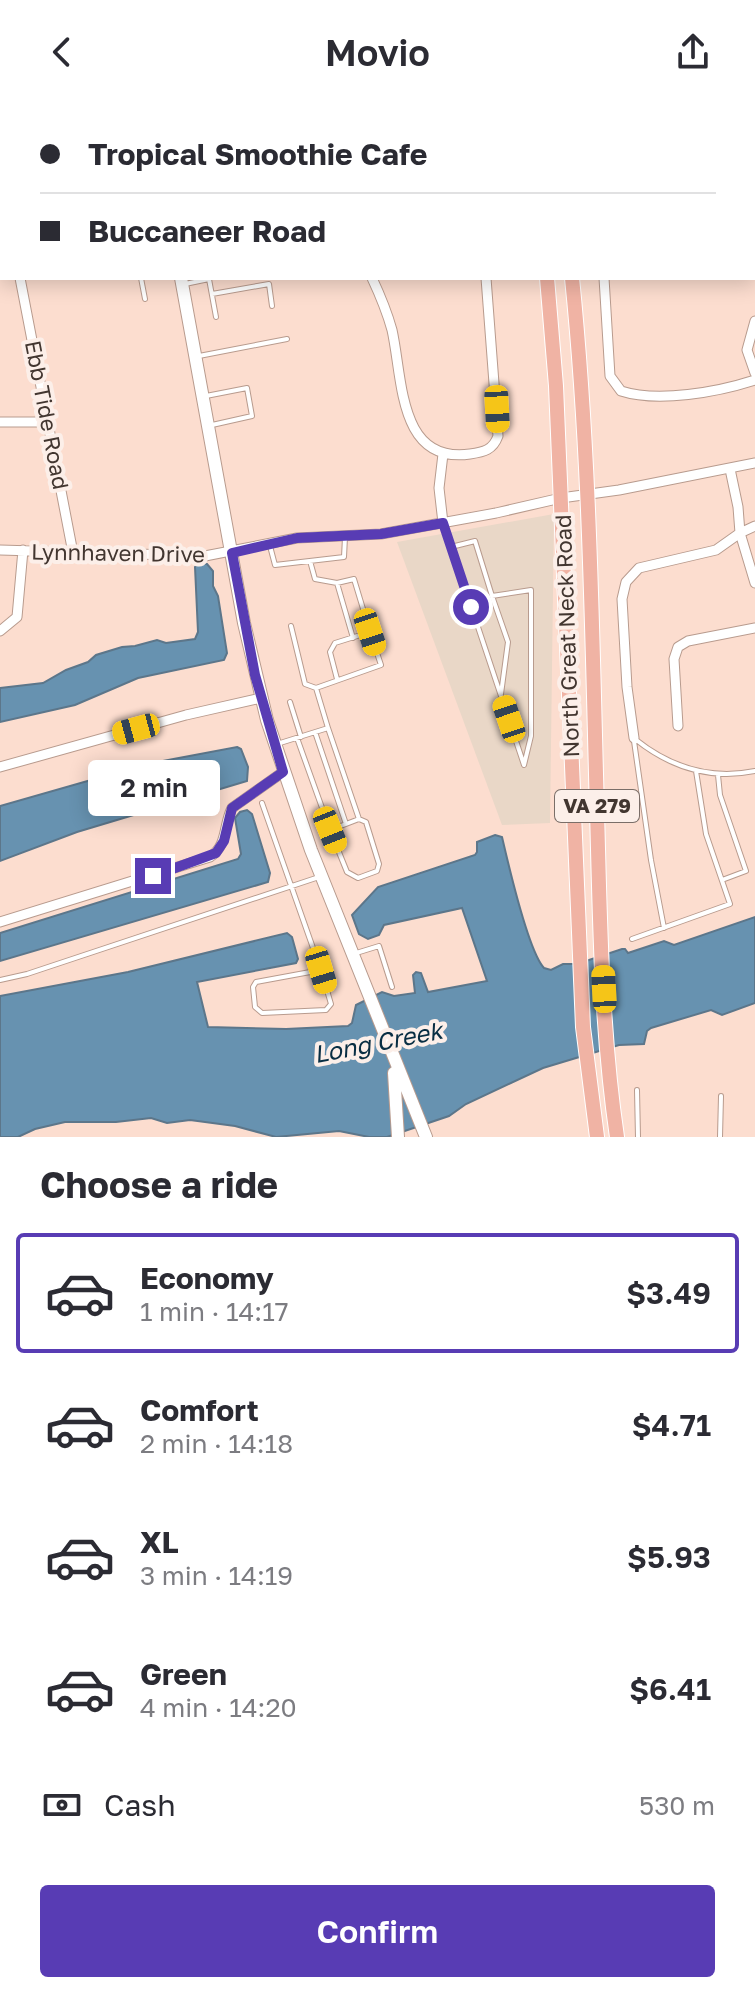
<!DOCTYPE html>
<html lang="en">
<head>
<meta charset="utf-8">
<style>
	body { margin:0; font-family:"Golos Text",sans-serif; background:#f7f7f7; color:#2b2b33; height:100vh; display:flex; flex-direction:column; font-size:30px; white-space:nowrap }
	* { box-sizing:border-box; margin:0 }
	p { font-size:26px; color:#7c7c81 }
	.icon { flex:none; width:44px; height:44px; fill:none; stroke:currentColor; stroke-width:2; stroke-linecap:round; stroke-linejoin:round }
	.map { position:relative; height:1033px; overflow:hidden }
	.sheet { display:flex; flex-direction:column; background:#fff; flex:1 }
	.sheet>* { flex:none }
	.top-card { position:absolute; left:0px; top:0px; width:756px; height:176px; box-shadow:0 4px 20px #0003; display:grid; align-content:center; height:176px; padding:0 40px; background:#fff }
	.end { position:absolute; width:36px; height:36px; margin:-18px; border:10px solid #583cb4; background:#fff; box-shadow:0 0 0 4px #fff }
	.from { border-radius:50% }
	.bubble { position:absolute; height:56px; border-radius:8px; background:#fff; box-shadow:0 4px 20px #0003; font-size:26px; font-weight:600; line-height:56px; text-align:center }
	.car { position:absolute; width:24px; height:48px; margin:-24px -12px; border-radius:10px; box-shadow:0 0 6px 2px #0007; background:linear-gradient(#f5c518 24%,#345 0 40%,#f5c518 0 76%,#345 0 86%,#f5c518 0) }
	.top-card b { display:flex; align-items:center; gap:28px; height:76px; font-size:30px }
	.top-card b+b { border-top:2px solid #e1e1e2 }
	.top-card i { width:20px; height:20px; background:#2b2b33 }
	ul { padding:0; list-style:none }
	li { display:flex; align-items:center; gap:24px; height:120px; margin:0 16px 12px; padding:0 24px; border:4px solid transparent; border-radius:8px }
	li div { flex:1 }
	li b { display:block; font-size:30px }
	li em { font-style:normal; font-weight:600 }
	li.current { border-color:#583cb4 }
	li>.icon { width:72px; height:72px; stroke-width:1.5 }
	h2 { padding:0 40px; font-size:36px; line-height:96px }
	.pay { display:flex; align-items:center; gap:20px; height:88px; padding:0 40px; font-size:30px }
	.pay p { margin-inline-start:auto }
	.button { display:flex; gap:16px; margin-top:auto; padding:16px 40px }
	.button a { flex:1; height:92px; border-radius:8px; background:#583cb4; color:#fff; font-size:32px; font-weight:600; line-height:92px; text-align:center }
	header { display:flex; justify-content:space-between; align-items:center; height:104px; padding:0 40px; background:#fff; font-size:36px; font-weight:600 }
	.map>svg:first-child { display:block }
</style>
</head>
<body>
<header><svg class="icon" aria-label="back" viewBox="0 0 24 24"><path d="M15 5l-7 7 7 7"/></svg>Movio<svg class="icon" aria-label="share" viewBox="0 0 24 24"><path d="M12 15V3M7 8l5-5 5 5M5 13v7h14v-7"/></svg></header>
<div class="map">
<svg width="755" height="1033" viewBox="0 0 755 1033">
	<rect width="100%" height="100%" fill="#fcddcf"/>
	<path fill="#e9d7c7" d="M554 410 550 719 502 721 397 438Z"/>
	<path fill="#6792b0" stroke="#5c768a" stroke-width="2" d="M198 459 207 460 213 467V482L218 492 227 549 224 556 138 574 75 601 0 618V584L43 579 66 566 88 558 96 551 122 543 135 542 157 536 166 539 195 535 198 528 195 463Z
		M237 643 241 645 248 663 247 677 77 728 0 757V702L147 660Z
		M247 706 252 710 270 769 268 778 0 857V829L238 755 241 750 235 714 240 708Z
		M495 731 502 733C508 759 529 848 544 864L551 866 563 860H577L622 845H625L628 849 664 837 674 841 755 813V899L722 911 711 906 651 924 647 927 644 940 619 941 543 964 466 1000 449 1012 387 1033H369L339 1027 276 1033 235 1022 190 1016 167 1019 151 1014 116 1018H65L35 1025 18 1033H0V892L128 868 287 829 292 833 298 855 296 859 197 878 208 923 286 925 348 922 352 919 356 901 382 888 394 892 415 889 413 871 416 868 421 869 428 888 487 877 462 804 384 821 379 831 368 835 359 830 352 811 378 783 475 751 477 748V738Z"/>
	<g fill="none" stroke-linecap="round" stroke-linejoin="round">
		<g stroke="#b89b8e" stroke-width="6">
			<path id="lane" d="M108 0V2
				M754 43 755 42
				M141 174 145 195
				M185 180 209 175 216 213
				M212 190 269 180 272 202
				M199 252 287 235
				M206 292 247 284 252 312 212 321
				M444 421 524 661 531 632V486L492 492 475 437 451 443
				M270 442 275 461 344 453 345 433
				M310 457 315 475 337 479 354 475 370 528 335 539 330 548 337 575
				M337 479 353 534
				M492 492 508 538 501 590
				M291 522 305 580 316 584
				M290 598 301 633
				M328 624 359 715 346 720
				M297 634 330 726 346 720 315 628
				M635 635C670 663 711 676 755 667
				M634 637 651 756 664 824
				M277 640 328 624 316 584 381 561 370 528
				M718 671 720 691 746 767 722 776
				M262 699 319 861 321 866 331 900 326 906 262 909 255 903 253 883 256 878 321 866
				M330 726 347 768 358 774 377 767 379 760 366 718 359 715
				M632 835 730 800 706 730 696 667
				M353 850 379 842 392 883
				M0 876 27 870 319 773
				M637 986 638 1033
				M720 1033 721 992"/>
		</g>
		<g stroke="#b89b8e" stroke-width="11">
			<path id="street" d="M574 0V2
				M700 0 701 2
				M0 72 2 83
				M754 141 755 145
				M20 174 73 449
				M372 174C380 191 387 208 392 226 403 275 398 360 470 350 484 348 493 346 498 332L486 174
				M604 174 610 272 621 287C658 299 718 288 755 276
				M755 217 747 246 755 269
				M0 318H48
				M443 350 439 384 443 419
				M755 422 740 429 755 479
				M0 446 205 452 297 434 381 430 496 409 561 394 619 386 755 359
				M0 527 17 513 23 446
				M678 622 674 555 678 543 688 537 755 524
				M634 634 627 583 622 495 626 478 639 464 716 446 740 429 738 403 730 365
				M0 663 186 611 261 594
				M0 818 210 753C228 741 223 722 232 704L283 668"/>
		</g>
		<g stroke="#b89b8e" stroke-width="14">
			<path id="secondary" d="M148 0V2
				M181 174 244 519 267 616 311 746 426 1033
				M394 969 398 1033"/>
		</g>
		<g stroke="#fff" stroke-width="16">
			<path id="primary" d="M519 0V2
				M542 0 543 2
				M547 174 556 282 583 923 597 1033
				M572 174C590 351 592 529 597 707 600 815 601 925 617 1033"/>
		</g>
		<use href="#lane" stroke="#fff" stroke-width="4"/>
		<use href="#street" stroke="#fff" stroke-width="9"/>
		<use href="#secondary" stroke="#fff" stroke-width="12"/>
		<use href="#primary" stroke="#f0b3a4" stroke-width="14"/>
	</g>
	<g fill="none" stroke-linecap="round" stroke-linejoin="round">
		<path stroke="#583cb4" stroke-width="10" d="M153 772 216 749 224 737 232 704 283 668 255 571 232 449 297 434 381 430 443 419 471 503"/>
	</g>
	<g text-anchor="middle" stroke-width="8" stroke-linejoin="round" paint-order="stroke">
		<rect fill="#fcefe9" stroke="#7a6e68" stroke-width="2" x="555" y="686" width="84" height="32" rx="6"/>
		<g font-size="20" font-weight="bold" fill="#423630">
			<text x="597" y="709">VA 279</text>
		</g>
		<g font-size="22" fill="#423630" stroke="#fcefe9">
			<text transform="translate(47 311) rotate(79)" y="8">Ebb Tide Road</text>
			<text transform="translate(118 449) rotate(1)" y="8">Lynnhaven Drive</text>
			<text transform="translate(567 532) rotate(-92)" y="8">North Great Neck Road</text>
		</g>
		<g font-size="24" font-style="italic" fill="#082e43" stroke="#fcefe9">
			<text transform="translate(378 939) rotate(-11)" y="8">Long Creek</text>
		</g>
	</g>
</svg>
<i class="end from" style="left:471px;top:503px"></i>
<i class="end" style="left:153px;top:772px"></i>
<div class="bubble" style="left:88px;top:656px;width:132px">2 min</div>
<i class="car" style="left:497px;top:305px;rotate:177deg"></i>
<i class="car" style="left:370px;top:528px;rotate:162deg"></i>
<i class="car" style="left:509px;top:615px;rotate:341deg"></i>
<i class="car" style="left:136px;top:625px;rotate:255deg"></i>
<i class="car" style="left:330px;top:726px;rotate:158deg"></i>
<i class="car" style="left:321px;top:866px;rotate:163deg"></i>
<i class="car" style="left:604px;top:885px;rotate:357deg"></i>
<div class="top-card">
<b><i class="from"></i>Tropical Smoothie Cafe</b>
<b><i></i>Buccaneer Road</b>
</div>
</div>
<section class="sheet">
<h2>Choose a ride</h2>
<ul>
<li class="current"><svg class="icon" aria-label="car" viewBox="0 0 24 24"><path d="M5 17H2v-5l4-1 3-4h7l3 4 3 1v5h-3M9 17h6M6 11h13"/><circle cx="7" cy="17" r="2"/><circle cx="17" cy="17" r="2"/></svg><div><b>Economy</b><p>1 min · 14:17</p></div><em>$3.49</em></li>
<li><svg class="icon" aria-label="car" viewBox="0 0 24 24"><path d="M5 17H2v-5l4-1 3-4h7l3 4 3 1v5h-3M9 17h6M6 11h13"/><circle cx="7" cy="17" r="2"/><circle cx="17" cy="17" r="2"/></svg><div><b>Comfort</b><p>2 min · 14:18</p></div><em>$4.71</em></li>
<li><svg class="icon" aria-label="car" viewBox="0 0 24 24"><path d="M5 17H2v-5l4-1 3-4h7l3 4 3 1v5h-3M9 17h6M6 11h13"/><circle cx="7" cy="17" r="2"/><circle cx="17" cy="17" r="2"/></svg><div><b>XL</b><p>3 min · 14:19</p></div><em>$5.93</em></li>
<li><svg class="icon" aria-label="car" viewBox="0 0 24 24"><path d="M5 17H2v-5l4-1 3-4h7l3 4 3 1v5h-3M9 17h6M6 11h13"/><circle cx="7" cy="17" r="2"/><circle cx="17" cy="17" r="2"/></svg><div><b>Green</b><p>4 min · 14:20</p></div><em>$6.41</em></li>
</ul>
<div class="pay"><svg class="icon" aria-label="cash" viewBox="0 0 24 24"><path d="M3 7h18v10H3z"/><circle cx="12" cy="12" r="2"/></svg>Cash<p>530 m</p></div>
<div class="button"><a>Confirm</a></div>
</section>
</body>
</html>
